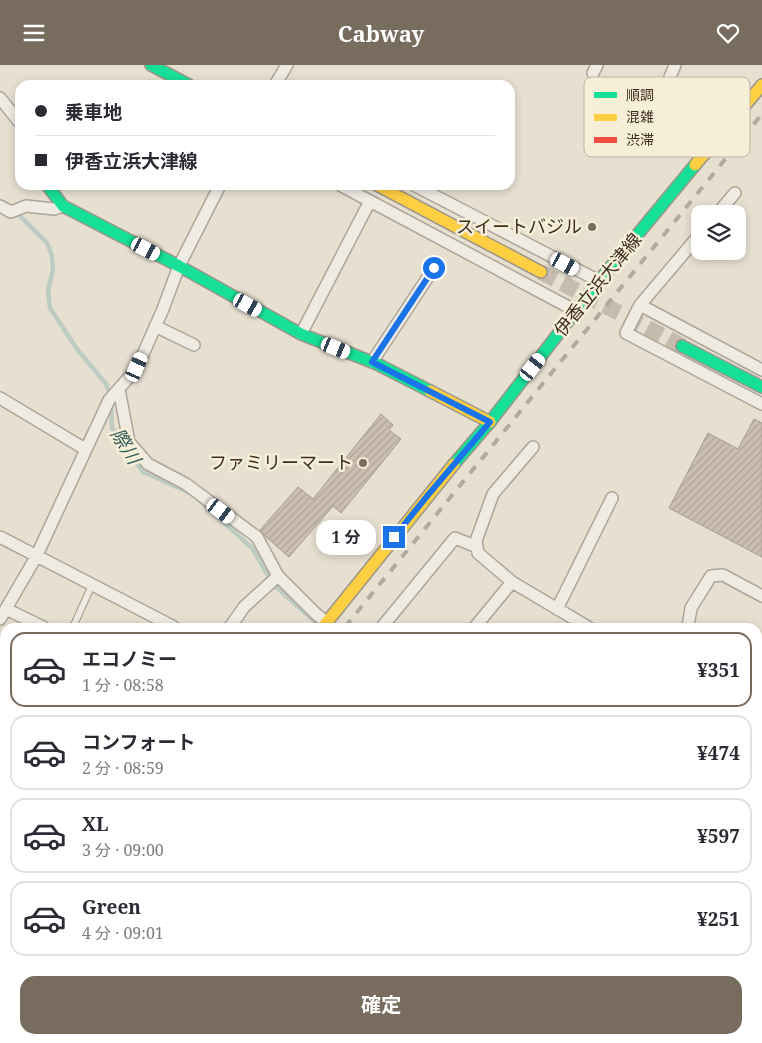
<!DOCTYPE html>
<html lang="ja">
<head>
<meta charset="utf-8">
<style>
	body { margin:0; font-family:"Noto Serif","Noto Sans JP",serif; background:#f2f2f3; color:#2b2b33; height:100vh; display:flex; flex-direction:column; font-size:19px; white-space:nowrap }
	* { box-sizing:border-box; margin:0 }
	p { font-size:16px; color:#7c7c81 }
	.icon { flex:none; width:28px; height:28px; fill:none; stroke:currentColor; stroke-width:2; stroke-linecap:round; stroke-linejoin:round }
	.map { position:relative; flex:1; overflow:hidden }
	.side { position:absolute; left:0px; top:558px; width:762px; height:421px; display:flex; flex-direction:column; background:#fff; border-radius:15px 15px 0 0; box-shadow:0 2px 8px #0003 }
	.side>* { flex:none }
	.guide { position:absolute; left:15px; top:15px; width:500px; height:110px; border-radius:15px; box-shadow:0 2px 8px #0003; display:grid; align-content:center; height:110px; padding:0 20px; background:#fff }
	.tools { position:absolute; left:691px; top:140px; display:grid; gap:10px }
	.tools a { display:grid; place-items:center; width:55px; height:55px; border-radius:10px; background:#fff; box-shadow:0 2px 8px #0003; font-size:25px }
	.end { position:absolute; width:22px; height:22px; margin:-11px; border:6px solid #1a73e8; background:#fff; box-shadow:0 0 0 2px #fff }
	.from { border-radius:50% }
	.bubble { position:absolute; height:35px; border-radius:15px; background:#fff; box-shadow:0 2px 8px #0003; font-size:16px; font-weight:700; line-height:35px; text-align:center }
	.car { position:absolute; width:15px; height:30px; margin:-15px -8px; border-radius:6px; box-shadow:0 0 4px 1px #0007; background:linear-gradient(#fff 24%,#345 0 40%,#fff 0 76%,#345 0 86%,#fff 0) }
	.guide b { display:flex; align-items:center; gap:18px; height:48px; font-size:19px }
	.guide b+b { border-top:1px solid #e1e1e2 }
	.guide i { width:12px; height:12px; background:#2b2b33 }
	ul { padding:9px 0 0; list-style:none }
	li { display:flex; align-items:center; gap:15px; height:75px; margin:0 10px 8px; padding:0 10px; border:2px solid #e1e1e2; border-radius:15px }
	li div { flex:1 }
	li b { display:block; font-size:19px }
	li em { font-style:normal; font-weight:700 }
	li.current { border-color:#786c5e }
	li>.icon { width:45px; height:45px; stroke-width:1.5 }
	.cta { display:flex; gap:10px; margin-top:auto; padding:10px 20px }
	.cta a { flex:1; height:58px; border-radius:15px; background:#786c5e; color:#fff; font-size:20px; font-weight:700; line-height:58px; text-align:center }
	header { display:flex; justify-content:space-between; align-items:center; height:65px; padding:0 20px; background:#786c5e; color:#fff; font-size:22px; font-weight:700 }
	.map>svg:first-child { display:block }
</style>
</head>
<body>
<header><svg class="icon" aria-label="menu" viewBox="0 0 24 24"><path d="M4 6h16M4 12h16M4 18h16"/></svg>Cabway<svg class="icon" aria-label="heart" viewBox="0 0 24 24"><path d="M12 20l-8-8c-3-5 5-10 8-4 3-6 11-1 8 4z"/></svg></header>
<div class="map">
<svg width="762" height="978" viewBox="0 0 762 978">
	<defs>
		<pattern id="building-hatch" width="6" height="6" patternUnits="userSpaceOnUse" patternTransform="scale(1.25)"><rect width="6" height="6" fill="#cbbfb2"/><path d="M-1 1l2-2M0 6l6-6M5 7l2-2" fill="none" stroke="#afa499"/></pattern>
	</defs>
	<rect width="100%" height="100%" fill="#e7e0d1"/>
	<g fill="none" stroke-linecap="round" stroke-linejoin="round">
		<path stroke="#bcccc2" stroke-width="4.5" d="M15 146 47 178 52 191 53 205 48 225 50 243 77 284 106 319 111 332
			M111 339 112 363 143 407 190 428
			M198 434 252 483 273 519 314 556
			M0 695 5 700
			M758 928 762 931"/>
	</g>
	<path fill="url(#building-hatch)" stroke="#a89c90" d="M381 349 393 360 389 365 401 374 341 448 333 441 289 492 265 471 260 465 298 422 313 434Z
		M754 354 762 358V492L669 443 708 368 738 384Z"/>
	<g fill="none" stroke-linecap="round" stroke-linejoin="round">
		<path stroke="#c5bcae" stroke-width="16" stroke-dasharray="16 8" stroke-linecap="butt" d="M541 207 682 281"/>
		<g stroke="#ada599" stroke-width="8">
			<path id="lane" d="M73 562 92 520
				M59 974 65 978
				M45 978 49 974"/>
		</g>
		<g stroke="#ada599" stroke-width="14">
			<path id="street" d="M675 0 654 51 678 71 705 89
				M593 8 597 0
				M275 20 287 0
				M0 33 20 58
				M340 120 576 246
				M414 120 599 216
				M0 141 11 147 26 141 54 144 63 141
				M717 149 735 128
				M640 240 700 169
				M155 261 194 280
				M301 269 370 136
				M372 297 434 203
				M762 305 640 240 626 268 762 339
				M119 324 129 377 148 399 186 419 257 472 278 511 315 548 327 558
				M0 333 85 384
				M533 382 493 429 476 476 478 488 512 517 588 562
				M0 472 174 562
				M6 544 43 562
				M557 544 612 433
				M0 554 36 492 109 335 137 303 163 244 179 201 220 120
				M230 562 244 542 278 511
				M382 562 455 473 477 482
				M475 562 512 517
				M688 562 691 543 711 511 723 510 762 531
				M0 658 5 660
				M758 664 762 667
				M758 712 762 703
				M0 724 5 728
				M0 853 5 857
				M0 906 5 916
				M758 942 762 945
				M370 974 376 978
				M583 974 589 978
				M676 974 680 978
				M557 978 560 974"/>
		</g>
		<g stroke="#9c958a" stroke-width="14">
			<path id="fast" d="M151 0 189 20
				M47 120 63 141 179 201 301 269 377 299 430 326
				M682 281 762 322
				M454 399 490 357 599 216 695 100"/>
		</g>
		<g stroke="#9c958a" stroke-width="14">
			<path id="slow" d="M695 100 762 20
				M377 120 541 207
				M430 326 490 357
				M323 562 454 399"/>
		</g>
		<g stroke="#9c958a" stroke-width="14">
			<path id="jam" d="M0 963 5 957"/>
		</g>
		<path stroke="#c8c2b9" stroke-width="2.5" stroke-dasharray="4 2.5" stroke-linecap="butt" d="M758 921 762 924"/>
		<use href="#lane" stroke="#efebe3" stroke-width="5.5"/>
		<use href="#street" stroke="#efebe3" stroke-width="11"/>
		<use href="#fast" stroke="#16e098" stroke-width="11"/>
		<use href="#slow" stroke="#ffcf43" stroke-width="11"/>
		<use href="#jam" stroke="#f24e42" stroke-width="11"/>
		<path stroke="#afaaa2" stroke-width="4" stroke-dasharray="9 9" stroke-linecap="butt" d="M345 562 762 49
			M18 978 21 974"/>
	</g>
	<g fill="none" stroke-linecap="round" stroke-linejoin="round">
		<path stroke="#1a73e8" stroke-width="6" d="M394 472 428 430 490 357 372 297 434 203"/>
	</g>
	<g fill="#786c5e" stroke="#f7eed8" stroke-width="2">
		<circle cx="592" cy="162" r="5"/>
		<circle cx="363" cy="398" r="5"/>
	</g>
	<g text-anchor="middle" stroke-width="5" stroke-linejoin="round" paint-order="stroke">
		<g font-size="18" fill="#3d2e20" stroke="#f7eed8" text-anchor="end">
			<text x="582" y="168">スイートバジル</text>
			<text x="353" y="404">ファミリーマート</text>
		</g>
		<g font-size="18" fill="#3d2e20" stroke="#f7eed8">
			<text transform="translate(598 220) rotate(-51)" y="6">伊香立浜大津線</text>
		</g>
		<g font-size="19" font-style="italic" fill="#2f5d5a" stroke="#f7eed8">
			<text transform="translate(126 381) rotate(58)" y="7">際川</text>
		</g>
	</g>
	<rect x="584" y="12" width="166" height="80" rx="8" fill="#f7eed8" stroke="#bfb4a1" stroke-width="1"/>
	<rect x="594" y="27" width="23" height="6" fill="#16e098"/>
	<rect x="594" y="49" width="23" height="7" fill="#ffcf43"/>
	<rect x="594" y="72" width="23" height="6" fill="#f24e42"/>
	<g font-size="14" fill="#3d2e20">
		<text x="626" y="35">順調</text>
		<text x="626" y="57">混雑</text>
		<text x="626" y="80">渋滞</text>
	</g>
</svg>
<div class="tools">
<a><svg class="icon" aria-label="layers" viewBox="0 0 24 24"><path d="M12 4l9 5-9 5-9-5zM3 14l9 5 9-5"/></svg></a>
</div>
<i class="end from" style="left:434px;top:203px"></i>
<i class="end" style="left:394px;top:472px"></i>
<div class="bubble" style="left:316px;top:455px;width:60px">1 分</div>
<i class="car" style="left:146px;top:184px;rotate:117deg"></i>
<i class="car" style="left:565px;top:199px;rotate:118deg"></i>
<i class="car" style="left:248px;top:240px;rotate:119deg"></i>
<i class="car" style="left:336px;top:283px;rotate:112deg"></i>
<i class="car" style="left:137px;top:302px;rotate:24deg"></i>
<i class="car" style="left:533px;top:302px;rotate:38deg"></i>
<i class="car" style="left:221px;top:446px;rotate:127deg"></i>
<div class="guide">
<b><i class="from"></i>乗車地</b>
<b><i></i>伊香立浜大津線</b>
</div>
<section class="side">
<ul>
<li class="current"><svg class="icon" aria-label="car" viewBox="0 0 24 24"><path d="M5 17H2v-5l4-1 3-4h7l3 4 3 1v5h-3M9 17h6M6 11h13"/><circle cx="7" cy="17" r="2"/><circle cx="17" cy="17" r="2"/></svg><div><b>エコノミー</b><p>1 分 · 08:58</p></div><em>¥351</em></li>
<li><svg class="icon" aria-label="car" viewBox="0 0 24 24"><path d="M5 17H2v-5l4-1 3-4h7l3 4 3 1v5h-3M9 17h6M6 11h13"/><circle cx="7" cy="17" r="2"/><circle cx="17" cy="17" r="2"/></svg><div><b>コンフォート</b><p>2 分 · 08:59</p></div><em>¥474</em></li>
<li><svg class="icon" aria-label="car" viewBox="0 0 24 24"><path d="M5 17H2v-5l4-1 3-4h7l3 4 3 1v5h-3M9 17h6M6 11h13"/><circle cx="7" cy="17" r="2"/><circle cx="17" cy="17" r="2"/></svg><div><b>XL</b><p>3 分 · 09:00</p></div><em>¥597</em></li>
<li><svg class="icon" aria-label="car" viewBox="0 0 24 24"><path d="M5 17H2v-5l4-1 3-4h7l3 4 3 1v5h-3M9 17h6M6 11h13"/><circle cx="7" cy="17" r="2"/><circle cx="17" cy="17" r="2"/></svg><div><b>Green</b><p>4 分 · 09:01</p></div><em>¥251</em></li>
</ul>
<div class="cta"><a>確定</a></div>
</section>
</div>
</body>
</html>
